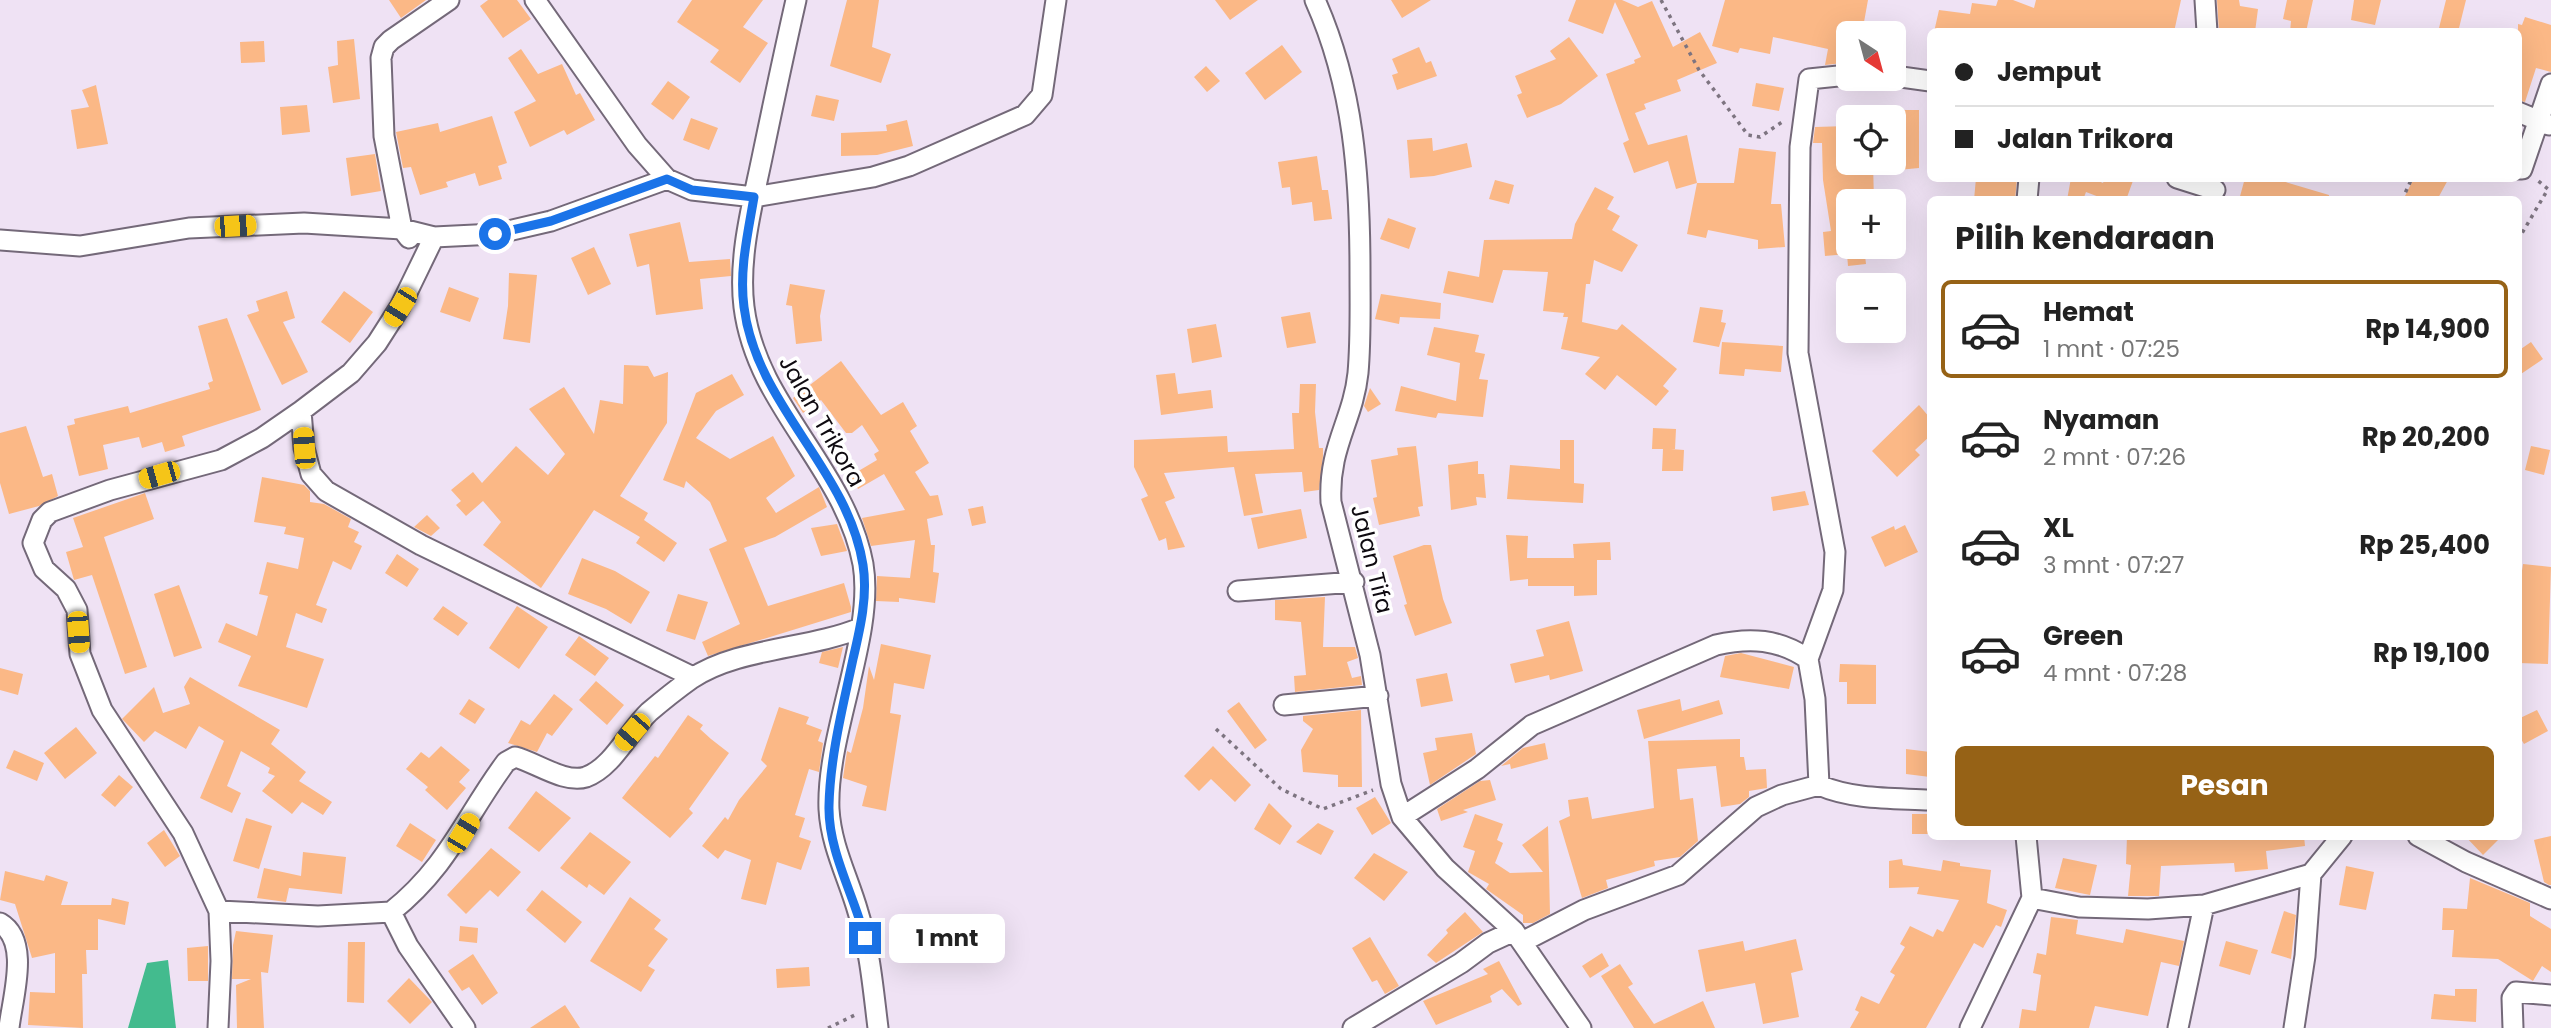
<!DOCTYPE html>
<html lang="id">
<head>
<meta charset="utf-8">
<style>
	body { margin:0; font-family:Poppins,sans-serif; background:#f6f6f6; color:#222; height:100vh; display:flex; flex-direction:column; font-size:26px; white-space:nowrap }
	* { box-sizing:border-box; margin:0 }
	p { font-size:23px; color:#767676 }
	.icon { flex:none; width:38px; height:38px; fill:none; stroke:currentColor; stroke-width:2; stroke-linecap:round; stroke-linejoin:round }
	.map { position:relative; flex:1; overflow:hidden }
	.side { position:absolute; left:1927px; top:196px; width:595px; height:644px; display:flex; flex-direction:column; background:#fff; border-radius:10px; box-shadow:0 7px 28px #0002 }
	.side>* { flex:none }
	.top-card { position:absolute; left:1927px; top:28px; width:595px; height:154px; border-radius:10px; box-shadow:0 7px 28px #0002; display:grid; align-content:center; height:154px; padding:0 28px; background:#fff }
	.needle { width:46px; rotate:144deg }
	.controls { position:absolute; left:1836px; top:21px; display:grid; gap:14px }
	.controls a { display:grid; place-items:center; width:70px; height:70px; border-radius:10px; background:#fff; box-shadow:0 7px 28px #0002; font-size:35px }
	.end { position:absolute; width:32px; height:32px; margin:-16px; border:9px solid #1a73e8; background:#fff; box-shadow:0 0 0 4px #fff }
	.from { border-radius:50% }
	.bubble { position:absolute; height:49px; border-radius:10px; background:#fff; box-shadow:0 7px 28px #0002; font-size:23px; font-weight:700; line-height:49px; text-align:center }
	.car { position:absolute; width:21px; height:42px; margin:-21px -10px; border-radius:9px; box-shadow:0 0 5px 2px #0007; background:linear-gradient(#f5c518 24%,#345 0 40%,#f5c518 0 76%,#345 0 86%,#f5c518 0) }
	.top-card b { display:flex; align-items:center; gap:24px; height:66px; font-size:26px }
	.top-card b+b { border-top:2px solid #e0e0e0 }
	.top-card i { width:18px; height:18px; background:#222 }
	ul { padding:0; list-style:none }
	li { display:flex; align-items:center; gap:21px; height:98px; margin:0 14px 10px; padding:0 14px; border:4px solid transparent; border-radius:10px }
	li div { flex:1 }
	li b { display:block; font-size:26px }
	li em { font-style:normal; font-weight:700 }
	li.current { border-color:#966216 }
	li>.icon { width:63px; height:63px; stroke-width:1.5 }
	h2 { padding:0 28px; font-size:32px; line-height:84px }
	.primary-button { display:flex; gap:14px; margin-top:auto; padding:14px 28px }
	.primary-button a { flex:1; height:80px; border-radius:10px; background:#966216; color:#fff; font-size:28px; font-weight:700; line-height:80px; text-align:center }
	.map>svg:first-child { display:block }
</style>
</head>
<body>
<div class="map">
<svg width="2551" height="1028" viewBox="0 0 2551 1028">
	<rect width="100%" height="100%" fill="#efe2f4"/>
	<path fill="#43bb8e" d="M168 960 176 1028H128L147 963Z"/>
	<path fill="#fbb886" d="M389 0H426L401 18Z
		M488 0H517L531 19 503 38 480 6Z
		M692 0H763L743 27 768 43 740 83 710 62 719 50 677 22Z
		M847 0H879L872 47 891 54 881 83 830 66Z
		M1215 0H1258L1230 20Z
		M1391 0H1431L1402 18Z
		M1576 0H1622L1638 7 1652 1 1673 47 1700 32 1717 63 1677 80 1681 91 1644 104 1646 109 1635 113 1648 145 1687 135 1697 183H1734L1739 148 1776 152 1771 204H1781L1785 247 1758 249V240L1708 230 1706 238 1687 234 1697 183 1676 189 1668 161 1634 173 1623 143 1629 140 1606 74 1635 63 1634 60 1641 57 1615 2 1603 34 1568 21Z
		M1725 0H1868L1862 33H1848L1843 63 1825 65 1828 49 1773 37 1770 54 1740 48 1738 53 1712 46Z
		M1998 0H2013L2034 8 2036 0H2181L2174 32H1934L1939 10 1970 14 1972 3 1996 6Z
		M2217 0H2239L2240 6 2258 9 2255 32H2219Z
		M2287 0H2313L2306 32H2290L2291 21 2283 19Z
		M2354 0H2381L2375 25 2351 20Z
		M2446 0H2466L2458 32H2438Z
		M2525 17 2551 25V72L2536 68 2525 102 2518 100V24L2522 25Z
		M1569 37 1598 76 1561 104 1527 118 1517 95 1522 93 1515 76 1556 59 1550 51Z
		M354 39 360 99 333 103 328 67 338 65 337 41Z
		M264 41 265 62 241 63 240 42Z
		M1282 45 1302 72 1265 100 1245 73Z
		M1419 47 1426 63 1431 61 1437 76 1397 90 1392 75 1398 73 1392 59Z
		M521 49 538 74 562 64 576 95 580 93 595 120 567 135 564 130 530 147 514 112 536 101 508 58Z
		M1206 66 1220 81 1207 92 1194 77Z
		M668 81 690 97 673 120 651 104Z
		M1756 83 1784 88 1779 111 1752 106Z
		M96 85 108 144 77 149 71 110 89 107 82 90Z
		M816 95 839 100 834 121 811 116Z
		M307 105 310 132 282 135 280 107Z
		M1897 110H1919V168L1898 170Z
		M492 116 507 163 498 166 502 179 479 186 475 173 446 182 448 187 420 195 411 167 403 168 396 132 438 123 440 132Z
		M691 118 718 128 709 150 683 140Z
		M907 120 913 146 877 155 841 156V133L887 131 886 125Z
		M1848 126V163H1873L1874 201H1848V247H1864L1866 264 1848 266 1847 254 1825 256 1823 232 1831 231 1823 180 1822 143H1813L1815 127Z
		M1432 138 1433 151 1467 143 1472 167 1434 176 1410 178 1407 140Z
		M375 154 381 191 351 196 346 158Z
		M1317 156 1322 190H1328L1332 219 1314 221 1312 202 1292 205 1290 187 1282 188 1278 162Z
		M1976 178H2017L2015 200H1974Z
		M2071 178H2091L2103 183 2105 178H2134L2126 200H2107L2086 192 2083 200H2067Z
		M2245 178H2272L2329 195V200H2239Z
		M2414 178H2449L2437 200H2403Z
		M1495 180 1514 185 1509 204 1489 199Z
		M1595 187 1614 197 1607 209 1620 216 1612 230 1638 245 1622 272 1594 260 1590 284H1586L1582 322 1617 330 1622 324 1677 369 1663 386 1669 391 1656 406 1617 375 1605 390 1585 374 1600 357 1561 349 1568 317H1563L1564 313 1543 311 1548 272 1503 270 1493 303 1443 293 1448 271 1479 277 1484 240 1572 239 1575 224Z
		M1388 218 1416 228 1409 249 1380 239Z
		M680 222 689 262 730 259 731 276 700 279 703 309 656 315 649 264 637 267 629 234Z
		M594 247 611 284 588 295 571 258Z
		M509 273 537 275 530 343 503 339 508 306Z
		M790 284 825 290 820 316 822 341 796 344 792 306 786 305Z
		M449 287 479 298 470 322 440 312Z
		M287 291 295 318 283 322 308 372 282 385 247 315 259 311 256 301Z
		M344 291 373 312 350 343 321 322Z
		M1381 294 1441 303 1440 319 1400 317 1399 324 1375 319Z
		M1700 307 1723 310 1721 322 1726 323 1719 347 1693 342Z
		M1310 312 1316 343 1287 348 1281 317Z
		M227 318 261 410 182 436 185 446 165 452 162 442 142 448 139 437 103 445 108 469 79 476 67 426 75 424 74 419 128 406 130 413 210 389 208 383 213 381 198 326Z
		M1216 324 1222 357 1192 363 1187 329Z
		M1434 327 1479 335 1475 352 1485 354 1479 379 1488 380 1483 417 1438 413 1436 418 1395 411 1401 386 1456 401 1460 363 1427 355Z
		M1722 342 1783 346 1781 372 1745 369 1744 376 1719 374Z
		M2531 342 2543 359 2518 376V351Z
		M841 361 881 415 903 402 917 426 910 431 929 463 915 472 930 496 938 495 943 515 927 519 931 545H935L933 572 939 573 935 603 899 598V602L876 601 877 576 910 578 915 540 871 546 862 518 905 510 884 474 858 489 850 476 877 460 874 454 879 451 862 425 852 433H846L821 400 803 413 793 398Z
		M624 365 648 366 654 377 668 372 667 423 620 496 648 513 644 520 677 543 664 562 636 543 640 537 594 510 541 588 483 545 501 522 483 501 466 516 456 505 461 501 451 490 473 472 482 483 516 446 548 475 565 454 529 409 564 387 594 434 600 400 623 404Z
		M1175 373 1178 394 1211 390 1213 408 1161 415 1156 375Z
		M732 374 744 395 716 411 696 438 730 459 773 436 795 476 766 498 776 513 819 487 827 507 775 537 744 548 768 606 844 583 851 607V612L708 656 702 642 740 624 709 549 727 541 710 502 686 481 684 488 663 480 696 393Z
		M1300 384H1316L1315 412 1319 448H1323V456L1319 490 1304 492 1302 472 1255 474 1263 513 1244 516 1234 467 1164 473 1175 498 1165 502 1185 547 1168 550 1166 538 1159 541 1141 499 1148 496 1134 467V440L1227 436 1228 452 1294 449 1292 413H1299Z
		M1370 388 1381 404 1368 412 1364 406Z
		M1919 405 1930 418V436L1915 450 1920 455 1897 477 1872 451Z
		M26 426 43 477 52 474 58 496 39 506 9 514 0 483V433Z
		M1653 428 1676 429 1675 449H1671L1684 450 1683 471H1662L1663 449H1652Z
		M1560 440H1574V483L1584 484 1583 503 1507 499 1510 465 1560 469Z
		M1416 446 1423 506 1418 507 1420 516 1379 525 1373 498 1377 497 1371 460 1398 455 1397 448Z
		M2531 446 2550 450 2544 475 2525 470Z
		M1478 461V474H1484L1486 498 1476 497 1477 505 1451 510 1448 465Z
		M262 477 304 485 310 491V502L324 504 351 519 348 527 359 532 354 542 362 546 351 570 333 561 316 605 327 609 322 623 296 613 286 647 324 659 307 708 238 686 251 656 218 642 226 623 257 636 268 596 259 594 267 562 298 569 304 538 284 534 286 527 254 522Z
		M1805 491 1809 505 1773 511 1771 497Z
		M145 493 154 519 104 537 147 667 125 674 92 575 74 580 66 552 83 547 73 518Z
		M983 506 986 523 972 526 968 509Z
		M1301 509 1307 538 1258 549 1251 518Z
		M427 515 440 528 431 536 414 527Z
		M837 524 847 551 821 556 811 528Z
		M1905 525 1918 552 1885 567 1871 537 1894 526 1895 530Z
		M1506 535 1528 536 1527 558H1574L1573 544 1610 542 1611 560H1597V595L1574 596V586H1528V579L1510 581Z
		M1424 545H1431L1443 599 1452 623 1415 636 1404 605 1407 604 1393 556Z
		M397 554 419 569 407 587 385 573Z
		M582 558 615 571 650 592 631 624 606 609 568 594Z
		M2523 564 2551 567 2548 664 2518 663V597Z
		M179 585 202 648 174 657 154 594Z
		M678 594 708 602 695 640 666 631Z
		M1325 597 1323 647H1355L1358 658 1347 662 1352 678 1361 676 1362 685 1295 692 1294 676 1306 675 1301 622 1275 620V600Z
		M443 606 468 623 458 636 433 619Z
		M517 606 548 627 519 669 489 648Z
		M1569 621 1583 671 1550 680 1549 675 1515 683 1510 664 1544 656 1536 630Z
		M579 636 609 658 595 676 565 655Z
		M881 644 931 655 924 689 894 683 890 713 901 715 886 811 862 806 867 786 843 778 847 751 851 753 863 708 869 666 874 680Z
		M843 647 838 668 819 663 822 652Z
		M1741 653 1794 667 1789 689 1720 677 1725 656Z
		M1840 664 1876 665V704H1847V682H1839Z
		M0 668 23 674 18 695 0 690Z
		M1447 673 1453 701 1421 707 1416 679Z
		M190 677 280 730 271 744 306 772 299 781 332 802 323 815 302 802 292 814 262 791 275 776 268 773 270 768 241 751 227 786 241 793 232 813 200 798 224 741 199 726 186 749 155 731 144 742 125 722 122 719 154 687 163 713 190 704 184 687Z
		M596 681 624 705 607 725 579 700Z
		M554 694 573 709 552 736 547 733 537 752 508 743 521 720 530 725Z
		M469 699 485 709 475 724 459 714Z
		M1680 699 1682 711 1719 700 1723 714 1644 739 1637 710Z
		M1239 702 1267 740 1255 749 1227 711Z
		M779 707 809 717 806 724 822 730 818 741 823 743 819 772 809 769 795 815 805 818 799 837 811 841 801 870 777 862 766 905 741 899 751 860 725 850 718 859 702 846 725 817 728 820 739 800 767 766 761 760Z
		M1361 710 1362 787H1338V775L1303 772 1301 750 1313 729 1303 721V716Z
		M2537 710 2548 731 2524 744 2518 734V719Z
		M688 715 703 725 700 729 711 739 729 753 689 809 693 813 670 838 622 798 655 756 658 758Z
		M76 727 97 753 65 779 44 753Z
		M1472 733 1476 754 1430 785 1423 753 1437 750 1435 738Z
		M1740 739V757H1744L1746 770 1766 769 1767 788 1749 791V797L1740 804 1721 807 1716 766 1677 769 1680 800 1693 798 1698 841 1680 857 1654 861 1655 866 1606 880 1608 888 1582 898 1559 821 1570 816 1568 800 1588 797 1592 819 1654 808 1648 741Z
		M1545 743 1548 759 1511 769 1510 764 1501 766 1523 748Z
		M441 746 470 770 459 782 466 788 447 810 425 790 428 787 406 769 421 752 429 758Z
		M1213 746 1251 785 1235 802 1211 779 1199 791 1184 776Z
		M1906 749 1930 752V777L1906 774Z
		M14 750 44 763 37 781 6 768Z
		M119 775 133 787 115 807 101 795Z
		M1490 780 1496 800 1463 810 1468 812 1441 821 1437 809 1480 781Z
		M536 791 571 818 539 852 508 828Z
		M1375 797 1391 823 1372 835 1356 808Z
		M1269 803 1292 826 1280 845 1254 829Z
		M1475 814 1503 824 1497 840 1503 843 1495 863 1510 873 1543 872 1522 845 1548 826 1550 914 1533 923H1523V915L1486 889 1489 884 1468 872 1475 851 1463 847Z
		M1912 814H1930V834H1912Z
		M246 818 272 826 259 869 233 861Z
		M410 823 436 840 422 862 396 846Z
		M1318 823 1334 831 1321 855 1296 842Z
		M164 830 180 856 165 867 147 843Z
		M590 832 631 862 604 895 589 884 587 888 560 868Z
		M2127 836H2304L2305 846 2266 851 2268 869 2235 872 2234 863 2161 866 2159 896H2128L2131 865 2126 864Z
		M2465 836H2502L2483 855Z
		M2551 836V885H2549L2544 882 2534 840Z
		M491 848 521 872 498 897 490 890 466 914 447 895Z
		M303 852 346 857 342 894 289 888 286 902 257 898 264 868 301 876Z
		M1374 853 1408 872 1384 901 1354 878Z
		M2063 858 2097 865 2090 895 2055 888Z
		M1902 859 1903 865 1941 871 1943 860 1960 863V866L1991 870 1987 903 2007 910 2001 927 1996 925 1983 948 1974 943 1926 1028H1850L1859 1012 1855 1010 1861 996 1879 1004 1895 975 1890 972 1905 947 1900 944 1910 926 1933 937 1937 929 1943 932 1959 900 1917 894 1919 887 1889 888V861Z
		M2346 866 2374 872 2366 910 2339 905Z
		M5 871 44 881 46 875 68 882 61 905H111L112 898 129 902 125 925 98 919V950H86L87 974H82L83 1028 28 1025 30 992 55 993V953L32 958 15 904 0 900Z
		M2470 878 2530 903V916L2551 929V972L2542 966 2533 981 2498 959 2452 957 2454 930H2442L2443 908 2467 909Z
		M542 890 582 922 565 943 526 910Z
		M630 897 661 920 654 929 668 939 648 966 655 970 641 992 590 961Z
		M2284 911 2296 915 2291 959 2271 953Z
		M1465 912 1483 932 1436 963 1427 955 1448 933 1446 930Z
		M2051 917 2078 920 2076 934 2123 943 2126 929 2184 941 2179 966 2161 962 2148 1016 2095 1006 2089 1028H2019L2022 1009 2036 1011 2041 975 2033 973 2037 953 2046 955Z
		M460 926 478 928 477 943 459 941Z
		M236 931 273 935 268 973 261 972 264 1028H237L236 985 251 979H232L233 945Z
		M1370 937 1399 986 1385 994 1377 980 1372 982 1352 948Z
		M1796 939 1803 970 1791 973 1799 1017 1763 1024 1755 983 1706 992 1698 950 1743 941 1745 951Z
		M2226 941 2258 950 2250 975 2219 966Z
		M348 942H365L364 1003 347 1002Z
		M208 946V981H188L187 948Z
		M1602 953 1609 966 1590 978 1582 966Z
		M473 954 498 993 482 1005 469 987 462 991 448 971Z
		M1499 961 1522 1004 1518 1006 1502 989 1490 996 1492 1002 1436 1025 1423 1001 1488 974 1483 969Z
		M1620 964 1633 984 1628 987 1654 1024 1703 1001 1715 1028H1634L1601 976Z
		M809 967 810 986 777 988 776 969Z
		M409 978 432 1002 410 1024 387 1001Z
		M2455 989H2477L2476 1022 2431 1019 2434 994 2455 996Z
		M565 1005 580 1028H530Z"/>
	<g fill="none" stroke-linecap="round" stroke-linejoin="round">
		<g stroke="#746979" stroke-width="23">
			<path id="minor" d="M535 0 637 145 667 179 692 190 754 197 873 177 909 166 1025 115 1042 95 1056 0
				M796 0C784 53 773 105 762 158 752 206 738 258 744 307 747 331 756 357 767 379 798 440 850 494 863 564 875 635 826 734 829 809 831 846 848 877 858 912 870 950 873 988 878 1028
				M1315 0C1354 87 1360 178 1360 272 1360 305 1361 339 1358 373 1353 421 1328 447 1331 502L1370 655 1391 784 1402 817 1445 868 1514 931 1581 1028
				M2205 0 2207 32
				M1894 76 1930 81
				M2518 112 2549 125
				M2518 169H2522L2551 84
				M2177 178 2215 190
				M2027 200 2029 178
				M409 238 402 229 384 136 381 58 384 47 391 40 449 0
				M0 240 80 246 189 228 304 223 402 229 434 237
				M301 411 304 448 311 474 326 491 421 545 693 677
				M1238 591 1354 582
				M1808 659 1833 590 1835 552 1798 353 1800 147 1809 79 1848 75
				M1284 705 1378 696
				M1402 817 1477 769 1532 725 1716 645C1750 637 1779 639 1808 659L1815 699 1819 785C1853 800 1894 798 1930 800
				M2418 836 2466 862 2551 899
				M2032 898 2079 907 2148 909 2204 905 2311 874 2342 836
				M219 911 318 916 391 912 408 946 465 1028
				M391 912C449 866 465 817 506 762L515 757C535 762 565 784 586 777 613 767 629 731 649 712 662 701 677 689 691 679 736 648 810 649 860 628
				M0 923C31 941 12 999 9 1028
				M1522 942 1584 910 1678 875 1756 807 1782 795 1819 785
				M218 1028 221 961 219 911 183 833 102 710 80 654 77 610 66 589 44 569 33 543 42 520 50 512 110 490 221 460 262 438 301 411 351 373 377 343 400 307 434 237 495 234 551 221 667 179
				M1353 1028 1461 963 1488 943 1514 931
				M1970 1028 2032 898 2026 836
				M2178 1028 2204 905
				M2294 1028 2305 956 2311 874
				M2513 1028 2512 998 2516 992 2551 995"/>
		</g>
		<path stroke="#7d7480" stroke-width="3.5" stroke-dasharray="3.5 5" stroke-linecap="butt" d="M1661 0 1699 70 1748 135 1760 137 1785 120
			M2402 200 2412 178
			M2518 240 2548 189 2536 179
			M1216 729 1281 789 1323 809 1373 790
			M828 1028 857 1014"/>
		<use href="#minor" stroke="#fff" stroke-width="19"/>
	</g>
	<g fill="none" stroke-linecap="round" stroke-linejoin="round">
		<path stroke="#1a73e8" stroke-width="9" d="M495 234 551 221 667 179 692 190 754 197C748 233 739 270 744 307 756 405 848 469 863 565 868 596 860 629 853 659 843 706 830 757 829 806 828 851 854 895 865 938"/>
	</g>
	<g text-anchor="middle" stroke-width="7" stroke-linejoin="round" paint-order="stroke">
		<g font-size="23" fill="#0e0a10" stroke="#fff">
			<text transform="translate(822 421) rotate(60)" y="8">Jalan Trikora</text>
			<text transform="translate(1372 559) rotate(76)" y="8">Jalan Tifa</text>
		</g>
	</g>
</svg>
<div class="controls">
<a><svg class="needle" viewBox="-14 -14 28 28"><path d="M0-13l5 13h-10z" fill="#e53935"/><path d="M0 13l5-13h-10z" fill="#767676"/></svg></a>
<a><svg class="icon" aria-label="locate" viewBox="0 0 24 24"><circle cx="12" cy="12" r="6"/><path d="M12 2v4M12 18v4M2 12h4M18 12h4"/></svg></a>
<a>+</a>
<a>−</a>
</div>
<i class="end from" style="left:495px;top:234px"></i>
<i class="end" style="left:865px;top:938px"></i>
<div class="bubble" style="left:889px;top:914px;width:116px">1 mnt</div>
<i class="car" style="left:235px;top:226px;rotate:87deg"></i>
<i class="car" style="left:400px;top:307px;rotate:212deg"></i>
<i class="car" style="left:304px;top:448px;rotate:356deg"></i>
<i class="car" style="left:159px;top:475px;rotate:254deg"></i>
<i class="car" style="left:78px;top:632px;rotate:176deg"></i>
<i class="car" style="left:632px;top:732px;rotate:221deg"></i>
<i class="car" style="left:463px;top:833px;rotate:31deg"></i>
<div class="top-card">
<b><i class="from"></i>Jemput</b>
<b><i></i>Jalan Trikora</b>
</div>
<section class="side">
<h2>Pilih kendaraan</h2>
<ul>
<li class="current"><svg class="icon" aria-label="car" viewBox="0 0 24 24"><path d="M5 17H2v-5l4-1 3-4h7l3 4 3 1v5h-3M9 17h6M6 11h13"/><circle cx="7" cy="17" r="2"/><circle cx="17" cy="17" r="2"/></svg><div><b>Hemat</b><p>1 mnt · 07:25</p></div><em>Rp 14,900</em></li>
<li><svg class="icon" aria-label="car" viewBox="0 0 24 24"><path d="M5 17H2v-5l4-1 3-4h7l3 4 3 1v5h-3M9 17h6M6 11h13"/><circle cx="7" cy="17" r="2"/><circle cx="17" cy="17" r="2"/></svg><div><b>Nyaman</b><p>2 mnt · 07:26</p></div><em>Rp 20,200</em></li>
<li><svg class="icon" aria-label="car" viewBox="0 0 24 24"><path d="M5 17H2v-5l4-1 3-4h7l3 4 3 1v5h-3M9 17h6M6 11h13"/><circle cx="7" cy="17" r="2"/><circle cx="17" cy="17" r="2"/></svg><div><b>XL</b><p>3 mnt · 07:27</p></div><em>Rp 25,400</em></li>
<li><svg class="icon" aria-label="car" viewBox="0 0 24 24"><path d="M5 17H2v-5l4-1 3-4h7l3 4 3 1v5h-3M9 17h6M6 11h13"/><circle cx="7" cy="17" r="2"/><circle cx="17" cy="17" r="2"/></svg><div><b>Green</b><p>4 mnt · 07:28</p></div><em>Rp 19,100</em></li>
</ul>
<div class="primary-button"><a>Pesan</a></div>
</section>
</div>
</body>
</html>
